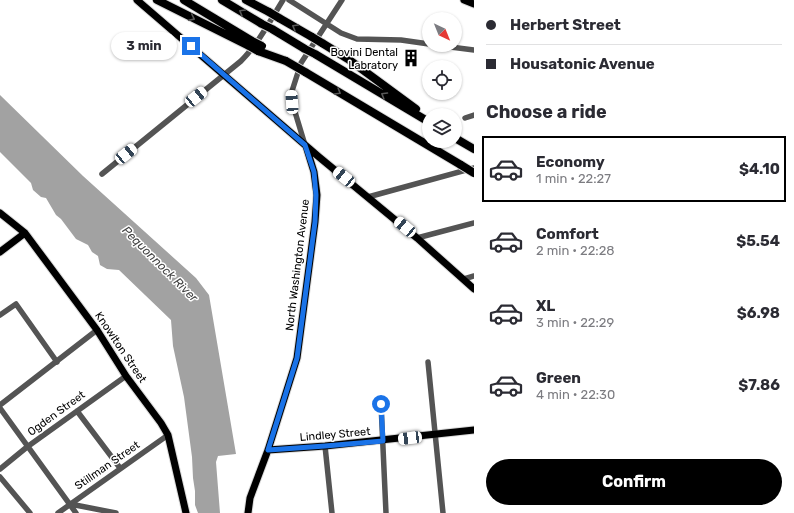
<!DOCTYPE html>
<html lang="en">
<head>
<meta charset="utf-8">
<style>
	body { margin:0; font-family:Rubik,sans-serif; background:#f7f7f7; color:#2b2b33; height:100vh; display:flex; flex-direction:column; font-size:15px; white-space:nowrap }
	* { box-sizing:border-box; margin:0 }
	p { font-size:13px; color:#7c7c81 }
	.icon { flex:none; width:22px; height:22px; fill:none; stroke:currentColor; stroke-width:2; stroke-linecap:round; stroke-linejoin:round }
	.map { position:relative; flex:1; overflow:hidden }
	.panel { display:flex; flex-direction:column; background:#fff; width:320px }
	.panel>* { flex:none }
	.top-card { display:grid; align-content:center; height:88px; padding:0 12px; background:#fff }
	.needle { width:26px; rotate:137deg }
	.buttons { position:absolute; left:422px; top:12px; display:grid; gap:8px }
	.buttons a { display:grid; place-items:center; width:40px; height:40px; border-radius:50%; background:#fff; box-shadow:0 1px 3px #0004; font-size:20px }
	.end { position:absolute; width:18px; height:18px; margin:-9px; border:5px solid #1a73e8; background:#fff; box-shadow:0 0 0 2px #fff }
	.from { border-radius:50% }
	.bubble { position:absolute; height:28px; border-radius:14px; background:#fff; box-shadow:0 1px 3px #0004; font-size:13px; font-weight:700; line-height:28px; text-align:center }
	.car { position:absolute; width:12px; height:24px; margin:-12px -6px; border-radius:5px; box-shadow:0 0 3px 1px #0007; background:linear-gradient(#fff 24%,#345 0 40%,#fff 0 76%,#345 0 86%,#fff 0) }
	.top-card b { display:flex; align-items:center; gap:14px; height:38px; font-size:15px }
	.top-card b+b { border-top:1px solid #e1e1e2 }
	.top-card i { width:10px; height:10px; background:#2b2b33 }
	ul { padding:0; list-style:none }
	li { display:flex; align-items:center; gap:12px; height:66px; margin:0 8px 6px; padding:0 4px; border:2px solid transparent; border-radius:0px }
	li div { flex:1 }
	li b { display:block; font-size:15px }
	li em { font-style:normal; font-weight:700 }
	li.active { border-color:#000 }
	li>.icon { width:36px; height:36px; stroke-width:1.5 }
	h2 { padding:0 12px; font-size:18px; line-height:48px }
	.action { display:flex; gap:8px; margin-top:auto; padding:8px 12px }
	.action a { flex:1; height:46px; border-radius:24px; background:#000; color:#fff; font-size:16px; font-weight:700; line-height:46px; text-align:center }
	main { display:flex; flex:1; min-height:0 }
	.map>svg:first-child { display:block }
</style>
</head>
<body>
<main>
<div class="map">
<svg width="474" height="513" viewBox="0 0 474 513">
	<rect width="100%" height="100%" fill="#fff"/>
	<path fill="#a2a2a2" d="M0 95 83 176 196 278 209 295 236 454 218 456 216 462 220 513H198L195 505V491L193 478 192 457 184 397 173 346 171 320 119 270 107 269 100 265 98 256 92 252 88 245 76 239 61 219 56 215 46 198 41 197 33 190 31 183 0 152Z"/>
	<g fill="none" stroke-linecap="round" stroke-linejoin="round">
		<g stroke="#dbdbdb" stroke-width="9">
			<path id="major" d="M137 0 319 157 417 238 474 289
				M464 0 474 4
				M0 213 25 233 97 330 126 376 161 423 168 435 186 513
				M0 252 25 233
				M268 450 325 446 474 430
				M248 513 250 498 268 450 297 358 315 222 317 195 314 172 306 146"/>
		</g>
		<g stroke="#dbdbdb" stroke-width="10">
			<path id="highway" d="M157 0 249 46
				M184 0 252 41
				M222 0 262 24
				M246 0 269 12
				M279 18 312 37
				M272 29 305 49
				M322 43 348 59 416 109
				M258 51 286 61
				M315 54 429 122
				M305 72 461 165
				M455 138 474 149"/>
		</g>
		<path stroke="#545454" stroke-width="5.5" d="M289 0 341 33 357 39 401 40 429 44
			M435 45 474 50
			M465 118 474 115
			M305 145 292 102V91L301 63 342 0
			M102 174 241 61C258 44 270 21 283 0
			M368 197 474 168
			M417 238 474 223
			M464 279 474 276
			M0 315 16 304 57 362
			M428 362 443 513
			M381 404 386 513
			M0 405 97 330
			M0 408 76 513
			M77 411 120 468
			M325 446 332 513
			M0 469 27 447 126 376
			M0 477 30 513
			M70 504 116 513
			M58 513 168 435"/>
		<use href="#major" stroke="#000" stroke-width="7"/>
		<use href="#highway" stroke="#000" stroke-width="8"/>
		<g stroke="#dbdbdb" stroke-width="10" stroke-linecap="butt">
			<path id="highway-bridge" d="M269 12 279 18
				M262 24 272 29
				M312 37 322 43
				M252 41 262 46
				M249 46 258 51
				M305 49 315 54
				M286 61 305 72
				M461 165 474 173"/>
		</g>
		<use href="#highway-bridge" stroke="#000" stroke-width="8"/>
	</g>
	<defs><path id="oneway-chevron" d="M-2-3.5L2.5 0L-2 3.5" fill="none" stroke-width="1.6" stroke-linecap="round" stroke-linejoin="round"/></defs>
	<g stroke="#595959">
		<use href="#oneway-chevron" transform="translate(242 12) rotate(-150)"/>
		<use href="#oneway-chevron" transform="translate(192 18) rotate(26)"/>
		<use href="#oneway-chevron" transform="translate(295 27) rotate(-150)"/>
		<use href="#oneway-chevron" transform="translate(338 92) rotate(31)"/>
		<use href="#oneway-chevron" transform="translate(384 95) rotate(-149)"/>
	</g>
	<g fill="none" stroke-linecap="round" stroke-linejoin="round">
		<path stroke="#1a73e8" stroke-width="5" d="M191 46 305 145 314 172 316 195 315 222 297 358 268 450 325 446 383 441 381 404"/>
	</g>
	<defs>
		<g id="building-bare" transform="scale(1.38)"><path d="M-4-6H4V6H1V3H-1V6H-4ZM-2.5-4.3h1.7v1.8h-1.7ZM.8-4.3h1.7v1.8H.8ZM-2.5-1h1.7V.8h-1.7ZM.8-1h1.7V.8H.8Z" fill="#000" stroke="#fff" stroke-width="2.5" paint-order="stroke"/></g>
	</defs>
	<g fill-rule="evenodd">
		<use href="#building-bare" x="411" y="58"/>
	</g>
	<g text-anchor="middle" stroke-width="3" stroke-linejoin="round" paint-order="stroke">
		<g font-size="11" fill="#000" stroke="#fff" text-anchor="end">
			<text x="398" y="56">Bovini Dental<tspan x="398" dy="13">Labratory</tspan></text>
		</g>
		<g font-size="11" fill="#000" stroke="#fff">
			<text transform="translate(297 265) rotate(-83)" y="4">North Washington Avenue</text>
			<text transform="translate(121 347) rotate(56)" y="4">Knowlton Street</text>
			<text transform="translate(56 413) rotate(-36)" y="4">Ogden Street</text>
			<text transform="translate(335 434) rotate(-5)" y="4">Lindley Street</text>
			<text transform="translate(107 465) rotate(-35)" y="4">Stillman Street</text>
		</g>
		<g font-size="12" font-style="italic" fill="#434343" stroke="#fff">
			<text transform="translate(160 264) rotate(45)" y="4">Pequonnock River</text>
		</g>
	</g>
</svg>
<div class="buttons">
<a><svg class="needle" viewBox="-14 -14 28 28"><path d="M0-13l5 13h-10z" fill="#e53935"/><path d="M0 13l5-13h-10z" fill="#7c7c81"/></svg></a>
<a><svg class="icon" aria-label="locate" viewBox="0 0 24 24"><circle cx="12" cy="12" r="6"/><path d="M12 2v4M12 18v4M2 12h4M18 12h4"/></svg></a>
<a><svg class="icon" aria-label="layers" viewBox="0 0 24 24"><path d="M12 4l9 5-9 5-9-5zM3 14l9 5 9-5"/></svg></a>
</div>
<i class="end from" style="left:381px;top:404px"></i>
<i class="end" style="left:191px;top:46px"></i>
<div class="bubble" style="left:111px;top:32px;width:66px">3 min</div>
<i class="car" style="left:196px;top:97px;rotate:51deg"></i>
<i class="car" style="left:292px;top:102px;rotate:356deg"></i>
<i class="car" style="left:126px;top:154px;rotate:51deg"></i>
<i class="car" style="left:344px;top:177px;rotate:309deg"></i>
<i class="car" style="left:405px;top:227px;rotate:310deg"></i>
<i class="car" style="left:410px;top:438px;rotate:263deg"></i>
</div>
<section class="panel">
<div class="top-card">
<b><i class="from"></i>Herbert Street</b>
<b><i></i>Housatonic Avenue</b>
</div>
<h2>Choose a ride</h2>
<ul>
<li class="active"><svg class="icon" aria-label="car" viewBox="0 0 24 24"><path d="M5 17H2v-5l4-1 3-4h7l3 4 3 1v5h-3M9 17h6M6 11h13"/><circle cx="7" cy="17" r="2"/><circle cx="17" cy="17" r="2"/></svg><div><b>Economy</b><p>1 min · 22:27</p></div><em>$4.10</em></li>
<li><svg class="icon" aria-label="car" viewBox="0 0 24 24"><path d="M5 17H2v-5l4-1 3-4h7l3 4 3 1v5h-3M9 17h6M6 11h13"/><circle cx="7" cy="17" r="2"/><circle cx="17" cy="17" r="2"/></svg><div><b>Comfort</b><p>2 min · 22:28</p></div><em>$5.54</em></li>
<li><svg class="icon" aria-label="car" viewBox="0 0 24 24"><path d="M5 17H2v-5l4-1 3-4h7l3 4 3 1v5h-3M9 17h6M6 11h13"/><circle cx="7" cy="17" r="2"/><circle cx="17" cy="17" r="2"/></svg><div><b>XL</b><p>3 min · 22:29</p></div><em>$6.98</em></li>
<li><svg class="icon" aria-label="car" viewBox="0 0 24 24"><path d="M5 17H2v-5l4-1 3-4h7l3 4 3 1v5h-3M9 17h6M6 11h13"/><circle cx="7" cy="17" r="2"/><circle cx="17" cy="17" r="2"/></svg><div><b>Green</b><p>4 min · 22:30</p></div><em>$7.86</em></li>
</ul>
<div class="action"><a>Confirm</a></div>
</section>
</main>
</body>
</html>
